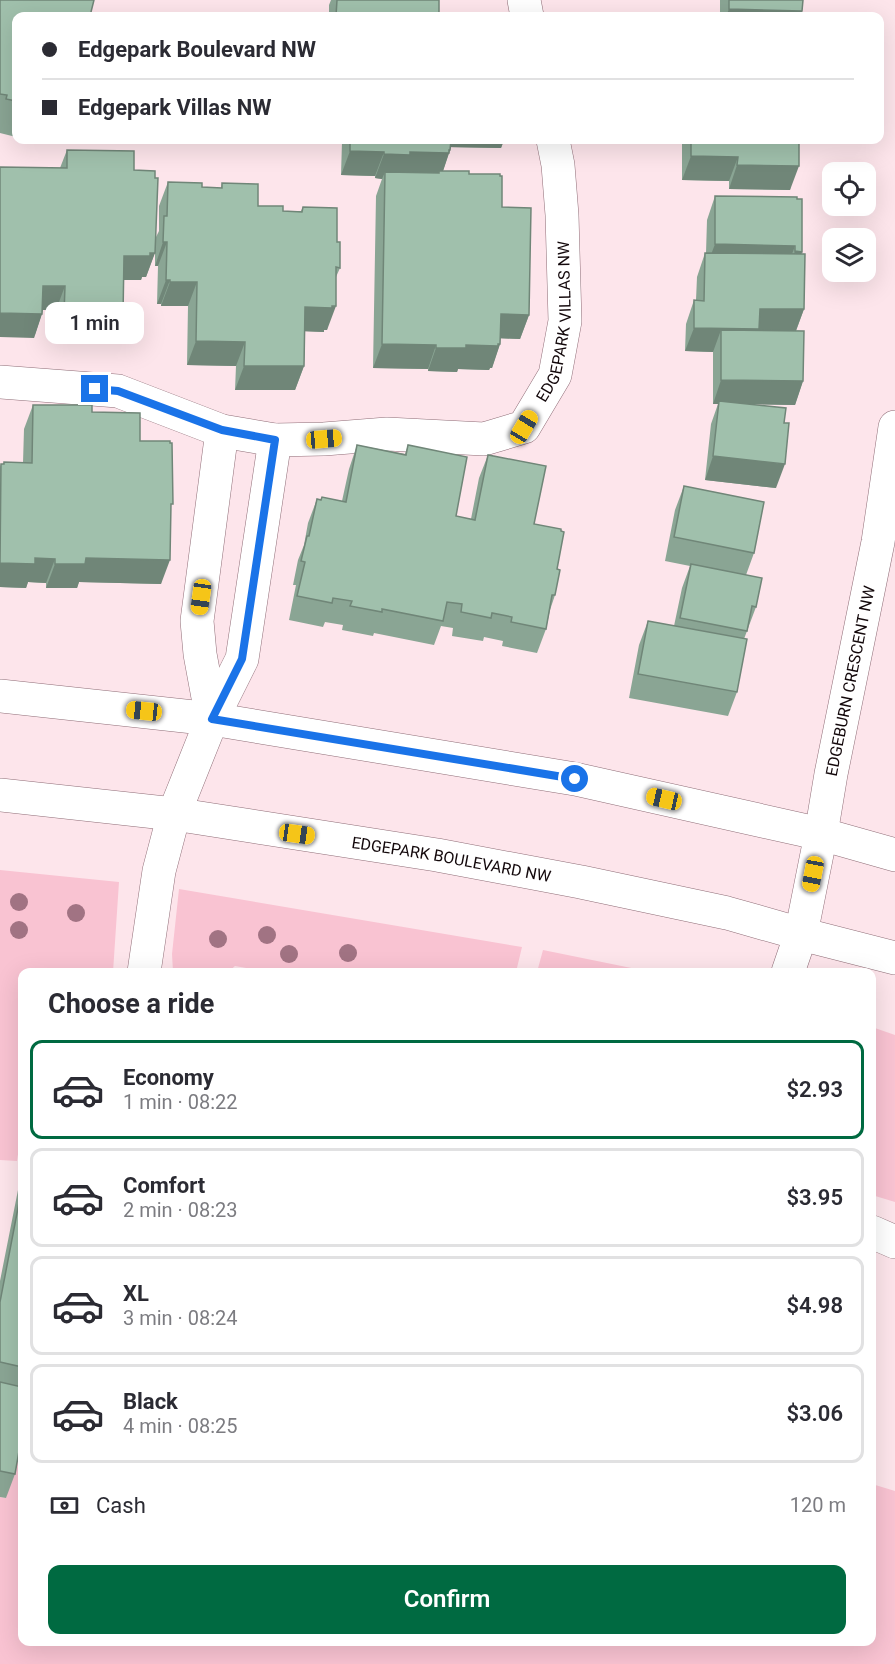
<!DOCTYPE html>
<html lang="en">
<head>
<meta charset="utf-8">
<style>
	body { margin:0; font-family:Roboto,sans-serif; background:#f7f7f7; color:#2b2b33; height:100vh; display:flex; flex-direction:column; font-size:22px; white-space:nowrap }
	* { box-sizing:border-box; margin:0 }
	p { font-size:20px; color:#7c7c81 }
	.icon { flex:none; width:33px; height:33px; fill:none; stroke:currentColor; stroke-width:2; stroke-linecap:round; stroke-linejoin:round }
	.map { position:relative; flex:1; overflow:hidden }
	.details { position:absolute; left:18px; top:968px; width:858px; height:678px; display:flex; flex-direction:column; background:#fff; border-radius:12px; box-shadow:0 6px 24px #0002 }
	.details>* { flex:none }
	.guide { position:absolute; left:12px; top:12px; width:872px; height:132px; border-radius:12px; box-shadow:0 6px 24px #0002; display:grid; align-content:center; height:132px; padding:0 30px; background:#fff }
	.controls { position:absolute; left:822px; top:162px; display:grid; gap:12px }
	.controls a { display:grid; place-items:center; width:54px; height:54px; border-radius:12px; background:#fff; box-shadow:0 6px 24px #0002; font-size:30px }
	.end { position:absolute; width:27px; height:27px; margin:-14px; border:8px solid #1a73e8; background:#fff; box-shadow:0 0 0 3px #fff }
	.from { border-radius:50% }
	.bubble { position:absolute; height:42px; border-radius:12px; background:#fff; box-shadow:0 6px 24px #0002; font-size:20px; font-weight:600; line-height:42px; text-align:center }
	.car { position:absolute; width:18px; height:36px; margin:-18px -9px; border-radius:8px; box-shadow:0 0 4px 2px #0007; background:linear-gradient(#f5c518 24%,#345 0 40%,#f5c518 0 76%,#345 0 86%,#f5c518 0) }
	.guide b { display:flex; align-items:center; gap:21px; height:57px; font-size:22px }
	.guide b+b { border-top:2px solid #e1e1e2 }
	.guide i { width:15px; height:15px; background:#2b2b33 }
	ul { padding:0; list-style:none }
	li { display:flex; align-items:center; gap:18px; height:99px; margin:0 12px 9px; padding:0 18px; border:3px solid #e1e1e2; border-radius:12px }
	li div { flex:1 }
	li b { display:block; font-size:22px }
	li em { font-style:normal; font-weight:600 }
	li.selected { border-color:#006a41 }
	li>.icon { width:54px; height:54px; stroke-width:1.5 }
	h2 { padding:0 30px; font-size:27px; line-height:72px }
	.pay { display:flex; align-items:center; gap:15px; height:66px; padding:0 30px; font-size:22px }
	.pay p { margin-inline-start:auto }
	.cta { display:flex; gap:12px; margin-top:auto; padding:12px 30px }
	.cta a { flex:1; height:69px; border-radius:12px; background:#006a41; color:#fff; font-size:24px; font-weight:600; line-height:69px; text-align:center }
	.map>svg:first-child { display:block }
</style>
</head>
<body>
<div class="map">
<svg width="895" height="1664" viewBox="0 0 895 1664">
	<rect width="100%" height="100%" fill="#fde5eb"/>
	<path fill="#f9c3d2" d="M0 870 119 882 113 972H22V1128L17 1161 0 1160Z
		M179 889 522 947 516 972H269L235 966 228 972H173L172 954Z
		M543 950 651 972H537Z
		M872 1027 895 1035V1202L872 1195Z
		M0 1389 22 1394V1641H872V1484L895 1491V1664H0V1497L6 1498 22 1413Z"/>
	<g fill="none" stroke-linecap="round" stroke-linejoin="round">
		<g stroke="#8f6d77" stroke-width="34">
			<g id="minor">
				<path d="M524 0 527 16"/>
				<path id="s1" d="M0 382 118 391 222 431 275 440 324 439 387 434 484 439 524 427 555 375 565 321 562 215 558 165 553 140"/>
				<path d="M0 696 212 719 575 779 821 834 895 855"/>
				<path d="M212 719 200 654 197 621 222 431"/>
				<path id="s2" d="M0 795 174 814 437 855 581 882 727 913 801 934 895 958"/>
				<path d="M144 972 159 871 174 814 212 719 242 659 275 440"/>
				<path id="s3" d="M788 972 801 934 821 834 831 774 878 542 895 427"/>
				<path d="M872 1232 895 1242"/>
			</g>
		</g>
		<use href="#minor" stroke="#fff" stroke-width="33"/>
	</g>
	<g fill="#a17383">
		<circle cx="19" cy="902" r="9"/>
		<circle cx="76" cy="913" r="9"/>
		<circle cx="19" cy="930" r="9"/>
		<circle cx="267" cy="935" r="9"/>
		<circle cx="218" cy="939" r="9"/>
		<circle cx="348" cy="953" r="9"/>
		<circle cx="289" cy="954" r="9"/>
	</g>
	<path fill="#8aa594" d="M0 0 16 16V137L0 133Z
		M331 0H439V13L498 16H329V5Z
		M720 0H803L802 11 800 16H720Z
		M340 140H504L501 148 451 147 443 171 469 174 502 207 529 315 520 339 500 338V344L492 368H490L489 370 458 369 457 372 428 371V369L373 368 376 196 382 179 375 178V176L341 175 342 142 339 141Z
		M682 140H799L790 190 729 189V181L682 180Z
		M67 150 134 170 155 239 159 231V206L168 182 202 187 221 188 222 183 258 206 283 211H301L303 207 337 242 340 268 336 277 327 330H324V332L305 331 304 366 295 390H235L236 366 187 365 188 306H161V304H157L158 266H155V252L146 277H142L141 280H124L114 339 55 338 56 310H43L34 338 60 168Z
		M715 196 802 252 801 254 804 309 796 331 803 381 795 405 753 404 776 488 705 480 711 424 718 404H713V352L685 351 686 324 694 300H696L697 277 705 253H706L707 220Z
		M33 405 92 412 140 441 171 509 161 584 79 582 77 588H46V583L28 582 26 588 0 587V467L1 464H3L4 462 23 463 24 429Z
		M357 445 405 454 408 445 456 516 471 519 479 478 488 455 534 524 557 569 555 595 550 610 546 629 537 653 502 646 503 641 484 637 483 641 452 636 453 628 441 626 434 645 374 633 373 636 342 630 343 625 325 622 323 627 289 620 296 585H293L298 560 304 545 308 523 317 499 342 501 349 469Z
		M684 486 754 553 746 575 756 607 744 639 737 692 728 716 629 698 639 645 648 621 674 626 682 588 690 566 665 561 675 510Z
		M22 1177V1434L15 1474 6 1498 0 1497V1281L18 1190Z"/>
	<path fill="#708678" d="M729 9 802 11 800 16H726Z
		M445 140H504L501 148 442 147Z
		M450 150 442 174 439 171 437 177 385 172 382 179 375 178 384 154Z
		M350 151 384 152 375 176 341 175Z
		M691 156 738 157 729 181 682 180Z
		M737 165 799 166 790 190 729 189Z
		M163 242H167L158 266H155Z
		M715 244 795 246 786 270 706 268Z
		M795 251 802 252 794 275H786Z
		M150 253H155L146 277H142L141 280H115L124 256Z
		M166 280H170L161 304H157Z
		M170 282H197L188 306H161Z
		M43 286H65L56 310H34Z
		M336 306 327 330H324V332L296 331 305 307Z
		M760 309H804L795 333 721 330 713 352 685 351 694 328Z
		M0 313 42 314 34 338 0 337Z
		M64 314 123 315 114 339 55 338Z
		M501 314 529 315 520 339 492 338Z
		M196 341 245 342 236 366 187 365Z
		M382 344 436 345 428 369 373 368Z
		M500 344 492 368H490L489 370 458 369 457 372 428 371 436 348Z
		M244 366H304L295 390H235Z
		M721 380 803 381 795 405 719 404V401L718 404H713Z
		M713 456 785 464 776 488 705 480Z
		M35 558 55 559 46 583 28 582 26 588 0 587V563Z
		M86 558 170 560 161 584 79 582 77 588H46L55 564Z"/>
	<path fill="#a0c0ac" stroke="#708678" stroke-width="1.5" d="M0 0H94L90 16H16V101L6 99 7 95 0 94Z
		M337 0H439V13L498 14V16H336Z
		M729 0H803L802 11 729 9Z
		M350 140H451L450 150H449V153L410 152V155L384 154V152L350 151Z
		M691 140H799V166L737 165 738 157 691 156Z
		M67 150 134 151V170L155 171V178H158L155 253H150V256H124L123 315 64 314 65 286H43L42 314 0 313V167L67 168Z
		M439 171H469V174H500V176H502V207L531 208 529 315 501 314 500 344H498V346L466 345V348H436V345L382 344 385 172 439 173Z
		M168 182 202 183V187L222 188V183L258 184V206H283V211L302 212 303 207 337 208V242H340V268L336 267V306H332V308L305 307 304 366H244L245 342 196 341 197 282H170V280H166L167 242H163L164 216H167Z
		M715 196 797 197V199H802V252L795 251V246L715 244Z
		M705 253 805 254 804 309H760L759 329 694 328V300L704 301Z
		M721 330 804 331 803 381 721 380Z
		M719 401 786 408 784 423H789L785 464 713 456Z
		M33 405H92V412L140 413V441H170V443H172L173 504H171L170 560 86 558 85 564H55V559L35 558V564L0 563 1 464H4V462L32 463Z
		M357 445 406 455 408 445 467 457 456 516 475 520 488 455 546 466 534 524 561 529V531L564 532 557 569 560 570 555 595H552L546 629 511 622 512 617 492 613 491 618 461 612 462 604 447 602 443 621 382 609V612L350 606 352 601 333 598 332 603 297 596 305 562 301 561 307 536H309L317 499 321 500 322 497 346 502Z
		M684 486 764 502 754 553 674 537Z
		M691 564 762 578 756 607 752 606 747 631 680 618Z
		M648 621 747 639 737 692 638 674Z
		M22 1187V1367L0 1362V1302Z
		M0 1382 22 1387V1434L15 1474 0 1471Z"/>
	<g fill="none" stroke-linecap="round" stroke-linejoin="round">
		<path stroke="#1a73e8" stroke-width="8" d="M95 389 118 391 222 430 275 440 242 659 212 719 575 779"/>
	</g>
	<g text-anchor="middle" stroke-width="4.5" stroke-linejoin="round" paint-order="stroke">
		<g font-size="16" fill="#13080b" stroke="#fff">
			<text dy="6" stroke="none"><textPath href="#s1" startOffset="648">EDGEPARK VILLAS NW</textPath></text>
			<text dy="6" stroke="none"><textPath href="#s3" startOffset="298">EDGEBURN CRESCENT NW</textPath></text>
			<text dy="6" stroke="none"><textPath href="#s2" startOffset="456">EDGEPARK BOULEVARD NW</textPath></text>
		</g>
	</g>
</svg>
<div class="controls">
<a><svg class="icon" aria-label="locate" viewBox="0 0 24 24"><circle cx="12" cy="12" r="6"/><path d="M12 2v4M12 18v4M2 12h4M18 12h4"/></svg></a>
<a><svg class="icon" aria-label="layers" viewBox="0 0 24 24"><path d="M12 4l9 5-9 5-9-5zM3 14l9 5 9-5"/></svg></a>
</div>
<i class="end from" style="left:575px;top:779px"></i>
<i class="end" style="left:95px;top:389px"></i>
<div class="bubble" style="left:45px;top:302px;width:99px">1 min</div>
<i class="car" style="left:524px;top:427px;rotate:31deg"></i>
<i class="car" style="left:324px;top:439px;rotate:85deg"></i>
<i class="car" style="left:201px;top:597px;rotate:188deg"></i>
<i class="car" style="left:144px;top:711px;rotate:276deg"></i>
<i class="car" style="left:664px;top:799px;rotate:283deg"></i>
<i class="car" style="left:297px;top:834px;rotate:98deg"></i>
<i class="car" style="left:813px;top:874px;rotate:191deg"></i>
<div class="guide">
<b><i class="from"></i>Edgepark Boulevard NW</b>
<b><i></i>Edgepark Villas NW</b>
</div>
<section class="details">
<h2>Choose a ride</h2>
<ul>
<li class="selected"><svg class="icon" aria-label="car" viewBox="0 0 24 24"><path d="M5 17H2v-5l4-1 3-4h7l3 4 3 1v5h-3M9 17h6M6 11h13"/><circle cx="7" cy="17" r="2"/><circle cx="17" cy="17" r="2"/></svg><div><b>Economy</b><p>1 min · 08:22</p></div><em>$2.93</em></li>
<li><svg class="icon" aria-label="car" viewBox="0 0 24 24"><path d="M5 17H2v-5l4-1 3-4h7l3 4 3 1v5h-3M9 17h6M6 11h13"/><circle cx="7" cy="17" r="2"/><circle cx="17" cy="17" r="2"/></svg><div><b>Comfort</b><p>2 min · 08:23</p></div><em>$3.95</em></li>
<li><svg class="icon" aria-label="car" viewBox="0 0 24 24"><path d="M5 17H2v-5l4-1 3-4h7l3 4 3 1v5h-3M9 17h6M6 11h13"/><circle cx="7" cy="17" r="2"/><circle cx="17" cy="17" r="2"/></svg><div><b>XL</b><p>3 min · 08:24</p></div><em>$4.98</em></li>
<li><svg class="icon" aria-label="car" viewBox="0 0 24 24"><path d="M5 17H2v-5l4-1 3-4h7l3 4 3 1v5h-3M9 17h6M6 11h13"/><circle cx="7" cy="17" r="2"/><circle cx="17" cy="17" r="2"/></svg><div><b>Black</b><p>4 min · 08:25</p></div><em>$3.06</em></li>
</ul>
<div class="pay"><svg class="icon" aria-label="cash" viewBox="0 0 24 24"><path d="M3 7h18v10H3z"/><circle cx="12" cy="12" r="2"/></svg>Cash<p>120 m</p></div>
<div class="cta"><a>Confirm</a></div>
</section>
</div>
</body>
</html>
